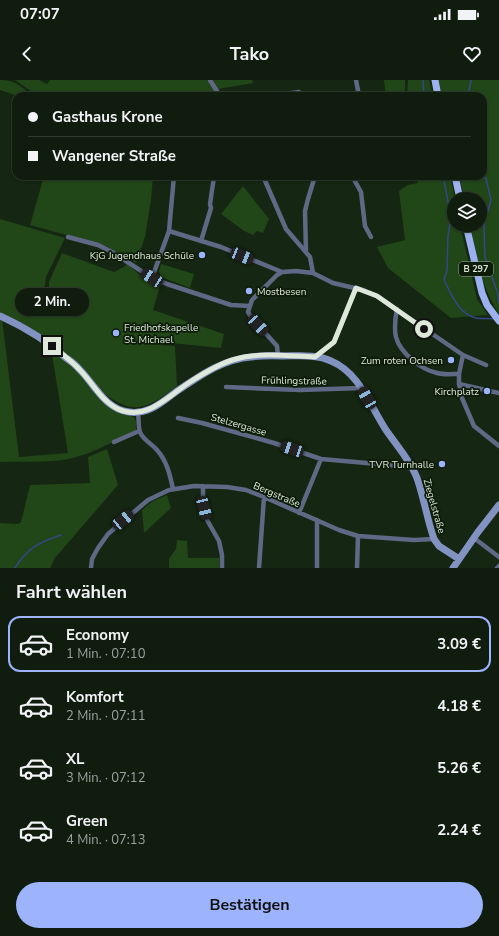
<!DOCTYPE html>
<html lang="de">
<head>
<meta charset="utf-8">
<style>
	body { margin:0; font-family:"Nunito Sans",sans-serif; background:#1e291c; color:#f1f3f6; height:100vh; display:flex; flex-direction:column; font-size:15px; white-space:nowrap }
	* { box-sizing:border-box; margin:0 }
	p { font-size:13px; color:#9ca19e }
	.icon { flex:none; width:22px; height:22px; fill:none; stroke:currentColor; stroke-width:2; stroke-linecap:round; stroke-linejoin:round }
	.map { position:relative; height:488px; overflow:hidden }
	.side { display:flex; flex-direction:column; background:#101c0e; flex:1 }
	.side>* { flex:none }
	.banner { position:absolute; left:12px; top:12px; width:475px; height:88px; border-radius:12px; box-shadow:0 1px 3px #0004,0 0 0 1px #303a2e; display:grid; align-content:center; height:88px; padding:0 16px; background:#101c0e }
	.buttons { position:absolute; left:447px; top:112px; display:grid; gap:8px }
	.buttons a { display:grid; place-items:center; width:40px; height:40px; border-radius:50%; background:#101c0e; box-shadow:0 1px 3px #0004,0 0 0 1px #303a2e; font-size:20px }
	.end { position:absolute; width:18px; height:18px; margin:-9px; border:5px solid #dde8db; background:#111; box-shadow:0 0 0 2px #111 }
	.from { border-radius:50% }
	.bubble { position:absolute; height:28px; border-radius:14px; background:#101c0e; box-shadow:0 1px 3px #0004,0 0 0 1px #303a2e; font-size:13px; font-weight:700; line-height:28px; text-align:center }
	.car { position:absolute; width:12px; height:24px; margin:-12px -6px; border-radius:5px; box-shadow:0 0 3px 1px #0007; background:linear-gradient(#222 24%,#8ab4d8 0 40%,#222 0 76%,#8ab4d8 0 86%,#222 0) }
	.banner b { display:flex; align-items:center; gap:14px; height:38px; font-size:15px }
	.banner b+b { border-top:1px solid #303a2e }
	.banner i { width:10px; height:10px; background:#f1f3f6 }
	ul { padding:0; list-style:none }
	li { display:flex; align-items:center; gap:12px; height:56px; margin:0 8px 6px; padding:0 8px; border:2px solid transparent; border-radius:12px }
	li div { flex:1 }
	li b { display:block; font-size:15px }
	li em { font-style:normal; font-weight:700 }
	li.active { border-color:#9db4fd }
	li>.icon { width:36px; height:36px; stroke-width:1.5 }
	h2 { padding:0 16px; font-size:18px; line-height:48px }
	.action { display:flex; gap:8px; margin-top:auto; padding:8px 16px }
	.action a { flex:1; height:46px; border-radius:24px; background:#9db4fd; color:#111; font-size:16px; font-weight:700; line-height:46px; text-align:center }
	.status { display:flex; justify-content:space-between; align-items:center; height:28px; padding:0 20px; background:#101c0e; direction:ltr }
	.status svg { height:11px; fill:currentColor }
	header { display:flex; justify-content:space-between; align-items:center; height:52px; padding:0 16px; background:#101c0e; font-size:18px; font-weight:700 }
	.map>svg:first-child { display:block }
</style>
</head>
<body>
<div class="status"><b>07:07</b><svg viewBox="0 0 49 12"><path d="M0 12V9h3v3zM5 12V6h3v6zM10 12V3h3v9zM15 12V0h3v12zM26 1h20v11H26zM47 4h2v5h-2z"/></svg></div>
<header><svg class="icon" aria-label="back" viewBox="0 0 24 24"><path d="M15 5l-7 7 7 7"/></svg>Tako<svg class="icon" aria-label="heart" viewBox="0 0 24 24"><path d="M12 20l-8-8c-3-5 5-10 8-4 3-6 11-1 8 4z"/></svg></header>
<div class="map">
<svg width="499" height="488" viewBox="0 0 499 488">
	<rect width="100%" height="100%" fill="#152612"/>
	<path fill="#214618" d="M0 0C16 0 21 7 33 16H18L0 10Z
		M15 0H39L47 4 50 0H208L218 16C214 16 209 17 205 16 195 14 189 11 179 16H38Z
		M213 0H252L253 3 218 9Z
		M384 0H405V16H386Z
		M408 0H429L433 16H407Z
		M438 0H499V234C481 207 477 176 469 145H480V119H464L459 96H483V16H442Z
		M44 96H153L151 120 145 157 136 183 106 166 30 145Z
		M414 96H450L455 119 454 145H460L477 219 488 235 451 238 388 188 377 167 405 160 399 111 408 105 418 103Z
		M243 106 269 139 263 153 257 151 253 155 244 151 221 134Z
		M0 139 65 158 46 197 43 218 35 235 39 236 49 213V202L62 173 114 192 124 187 127 184 145 199 160 206 153 230 224 254 221 268 161 262V265L175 266 177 306C150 327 135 337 105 314 74 283 42 248 0 233Z
		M161 184 194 194 190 208 161 197 159 191Z
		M0 238 2 239 19 377 68 373 51 268 68 282 112 330 134 337 136 341V350C118 359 99 370 80 376 55 384 26 381 0 382Z
		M107 369 118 405 55 478 50 488H0V443L18 444 21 442 30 405 90 403 88 377Z
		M167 415 171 428 144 453 142 430 153 421Z
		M177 460 187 461 188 478H219V488H169V479L176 469Z"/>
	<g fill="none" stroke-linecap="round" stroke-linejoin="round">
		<path stroke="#364787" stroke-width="1.5" d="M423 0 424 16
			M468 16 471 0
			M443 96 451 137 448 156 447 190 444 200C451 213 458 234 476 238 482 239 489 238 495 239
			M483 96 486 98 491 120 484 145 485 177 498 214 499 223
			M15 488C27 468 40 462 61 455"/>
		<path stroke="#5f6986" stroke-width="4.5" d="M210 0 220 16
			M356 0 359 16
			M271 16 299 12 300 16
			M263 96 286 149 310 177 313 193
			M352 96 361 112 365 146 371 157
			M169 151 221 167 282 192
			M68 157 98 165 112 172 152 198 167 204 231 225 249 226
			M201 161 211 128 210 124 214 97
			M306 172 305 131 308 119 315 96
			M152 198 169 151 174 96
			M397 229C395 239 394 248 396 257 400 273 422 290 437 293 444 295 452 294 459 294
			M463 275 459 294V304L462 318 474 346 499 366
			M278 276 277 266 251 237 248 232 252 220 277 195 282 192 296 191 313 193 333 203 363 210 377 216 463 275 486 285
			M315 277 334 262 356 208
			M459 304 499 313
			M226 307 300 310 361 308
			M138 332C139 338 138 346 140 352 143 360 152 364 157 370 167 381 170 395 173 409
			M178 338 202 343 274 363 321 379 412 387
			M114 362 139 351
			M203 406V426L207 440 219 461 222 475V488
			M299 433 321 379
			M474 458 499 477
			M91 488 92 479 98 468 108 454 148 420 169 410 194 406 227 407 246 410 264 417 339 450 358 456 414 460 434 459
			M259 488 264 417
			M317 488V440
			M357 488 358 456
			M497 488 499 486"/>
		<path stroke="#8292c1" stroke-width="7" d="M0 236C24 247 46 260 66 278 71 281 76 285 80 290 95 305 105 329 129 332 149 335 162 322 177 311 186 305 195 299 205 293 232 277 252 275 283 276 298 276 317 274 331 281 360 293 370 326 386 350 397 366 410 380 417 398 424 418 427 439 434 459L439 466 459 479
			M453 488 478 452 499 425"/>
		<path stroke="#9db1ef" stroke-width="7" d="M435 0 438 16
			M455 96 460 119
			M466 145 482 213 487 225 499 241"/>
	</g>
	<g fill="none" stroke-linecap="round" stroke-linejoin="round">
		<path stroke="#dde8db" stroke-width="5" d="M52 266C62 274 72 281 80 290 92 302 101 321 118 329 146 342 168 316 190 302 204 293 220 283 236 279 261 272 289 276 315 277L334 262 356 208 377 216 424 249"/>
	</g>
	<g fill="#9db4fd" stroke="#0c1c08" stroke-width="1.5">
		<circle cx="202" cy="175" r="4"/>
		<circle cx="249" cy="211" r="4"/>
		<circle cx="116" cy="253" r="4"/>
		<circle cx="451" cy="280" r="4"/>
		<circle cx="487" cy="311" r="4"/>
		<circle cx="442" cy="384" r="4"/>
	</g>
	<g text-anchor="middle" stroke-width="3.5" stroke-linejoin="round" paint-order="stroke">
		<rect fill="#0c1c08" stroke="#9eab9c" stroke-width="1" x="459" y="182" width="34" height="14" rx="3"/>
		<g font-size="9" font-weight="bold" fill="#dde8db">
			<text x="476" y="192">B 297</text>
		</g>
		<g font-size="10" fill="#dde8db" stroke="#0c1c08" text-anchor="end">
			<text x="194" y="179">KjG Jugendhaus Schüle</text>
			<text x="257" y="215" text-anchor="start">Mostbesen</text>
			<text x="124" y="251" text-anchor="start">Friedhofskapelle<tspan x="124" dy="12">St. Michael</tspan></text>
			<text x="443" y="284">Zum roten Ochsen</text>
			<text x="479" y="315">Kirchplatz</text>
			<text x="434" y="388">TVR Turnhalle</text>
		</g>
		<g font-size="10" fill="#dde8db" stroke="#0c1c08">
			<text transform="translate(294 300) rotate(1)" y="4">Frühlingstraße</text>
			<text transform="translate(239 344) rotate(16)" y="4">Stelzergasse</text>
			<text transform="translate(277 414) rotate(23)" y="4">Bergstraße</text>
			<text transform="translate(435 426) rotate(74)" y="4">Ziegelstraße</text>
		</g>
	</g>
</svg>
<div class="buttons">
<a><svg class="icon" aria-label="layers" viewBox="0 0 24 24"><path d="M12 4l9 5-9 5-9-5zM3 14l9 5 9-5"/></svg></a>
</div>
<i class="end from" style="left:424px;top:249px"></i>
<i class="end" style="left:52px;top:266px"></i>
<div class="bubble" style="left:15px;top:208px;width:74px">2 Min.</div>
<i class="car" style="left:242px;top:176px;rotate:112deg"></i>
<i class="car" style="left:152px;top:198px;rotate:303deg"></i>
<i class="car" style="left:258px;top:245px;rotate:137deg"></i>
<i class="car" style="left:367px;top:318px;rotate:330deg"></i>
<i class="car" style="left:292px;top:369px;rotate:288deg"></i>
<i class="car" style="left:204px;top:428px;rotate:166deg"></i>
<i class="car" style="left:123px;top:440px;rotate:51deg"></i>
<div class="banner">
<b><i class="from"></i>Gasthaus Krone</b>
<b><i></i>Wangener Straße</b>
</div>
</div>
<section class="side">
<h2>Fahrt wählen</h2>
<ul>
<li class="active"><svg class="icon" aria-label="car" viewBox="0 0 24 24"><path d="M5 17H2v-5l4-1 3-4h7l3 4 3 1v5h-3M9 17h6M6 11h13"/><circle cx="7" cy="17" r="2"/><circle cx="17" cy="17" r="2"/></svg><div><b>Economy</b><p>1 Min. · 07:10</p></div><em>3.09 €</em></li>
<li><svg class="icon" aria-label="car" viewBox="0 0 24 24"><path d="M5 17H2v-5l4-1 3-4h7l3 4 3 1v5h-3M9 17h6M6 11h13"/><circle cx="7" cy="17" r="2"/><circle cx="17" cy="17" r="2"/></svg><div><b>Komfort</b><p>2 Min. · 07:11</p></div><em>4.18 €</em></li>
<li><svg class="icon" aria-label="car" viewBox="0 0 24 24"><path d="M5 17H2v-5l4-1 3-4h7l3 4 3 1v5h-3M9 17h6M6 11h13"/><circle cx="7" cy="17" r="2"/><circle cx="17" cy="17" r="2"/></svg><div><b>XL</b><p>3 Min. · 07:12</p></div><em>5.26 €</em></li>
<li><svg class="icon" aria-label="car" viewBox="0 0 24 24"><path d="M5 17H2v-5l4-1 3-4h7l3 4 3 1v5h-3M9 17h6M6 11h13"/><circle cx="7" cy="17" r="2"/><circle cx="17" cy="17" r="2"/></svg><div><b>Green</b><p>4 Min. · 07:13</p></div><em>2.24 €</em></li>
</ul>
<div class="action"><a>Bestätigen</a></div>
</section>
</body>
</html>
